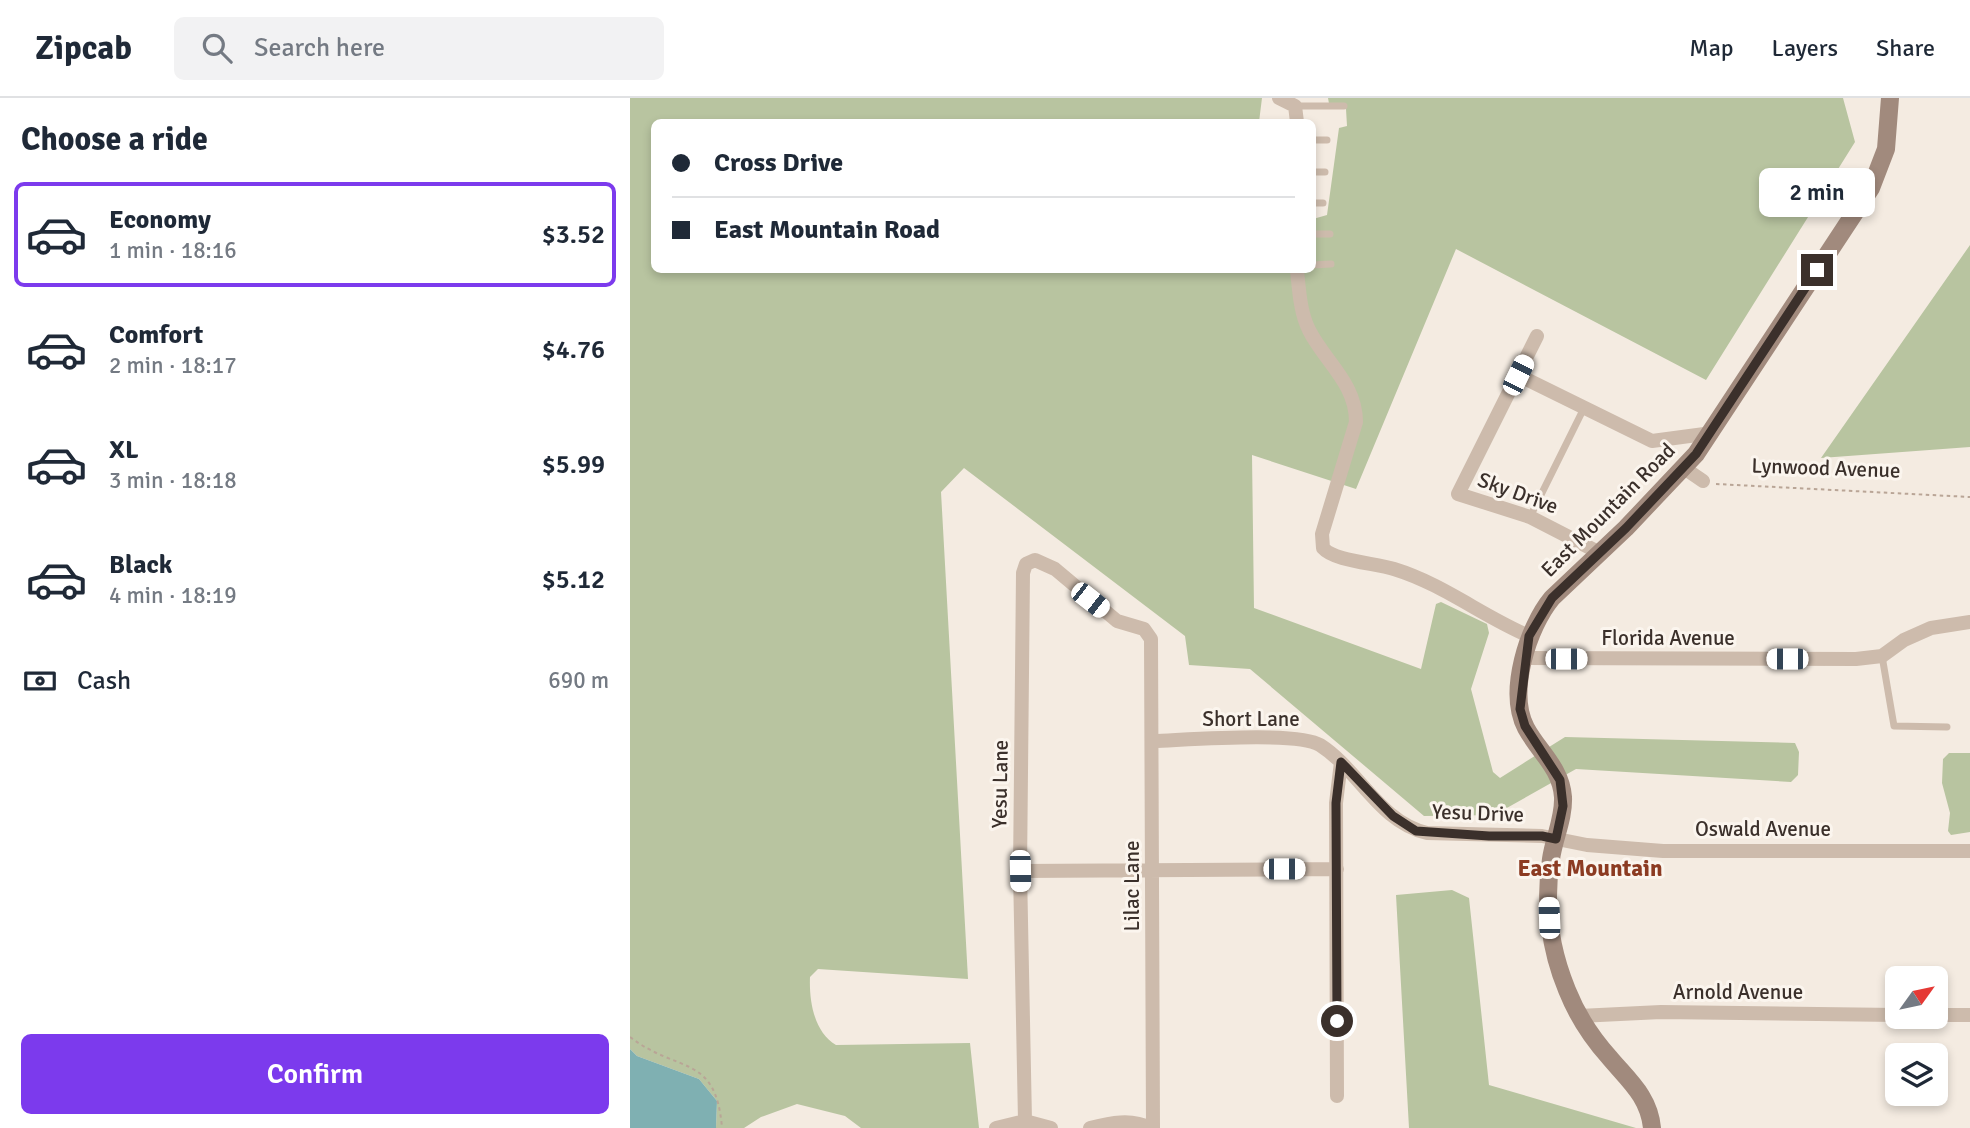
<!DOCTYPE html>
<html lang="en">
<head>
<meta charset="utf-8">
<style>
	body { margin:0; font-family:Signika,sans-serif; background:#f2f2f3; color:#1f2937; height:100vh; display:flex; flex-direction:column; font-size:26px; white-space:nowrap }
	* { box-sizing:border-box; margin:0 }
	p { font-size:23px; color:#747a83 }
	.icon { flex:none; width:38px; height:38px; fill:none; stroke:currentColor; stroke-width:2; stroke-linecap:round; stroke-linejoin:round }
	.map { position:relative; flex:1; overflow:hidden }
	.sheet { display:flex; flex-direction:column; background:#fff; width:630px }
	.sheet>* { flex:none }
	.banner { position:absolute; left:21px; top:21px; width:665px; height:154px; border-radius:10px; box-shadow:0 4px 10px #0003; display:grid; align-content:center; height:154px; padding:0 21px; background:#fff }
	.needle { width:46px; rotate:57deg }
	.fabs { position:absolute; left:1255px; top:868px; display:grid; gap:14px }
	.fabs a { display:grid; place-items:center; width:63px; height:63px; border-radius:10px; background:#fff; box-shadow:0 4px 10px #0003; font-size:35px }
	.end { position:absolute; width:32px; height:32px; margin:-16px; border:9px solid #3b302b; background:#fff; box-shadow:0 0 0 4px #fff }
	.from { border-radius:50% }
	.bubble { position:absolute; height:49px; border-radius:10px; background:#fff; box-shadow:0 4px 10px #0003; font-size:23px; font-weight:600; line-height:49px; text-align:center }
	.car { position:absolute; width:21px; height:42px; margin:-21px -10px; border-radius:9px; box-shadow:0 0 5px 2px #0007; background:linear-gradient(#fff 24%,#345 0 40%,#fff 0 76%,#345 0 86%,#fff 0) }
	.banner b { display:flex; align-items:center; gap:24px; height:66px; font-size:26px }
	.banner b+b { border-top:2px solid #e0e1e3 }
	.banner i { width:18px; height:18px; background:#1f2937 }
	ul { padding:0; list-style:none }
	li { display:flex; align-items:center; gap:21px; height:105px; margin:0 14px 10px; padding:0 7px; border:4px solid transparent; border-radius:10px }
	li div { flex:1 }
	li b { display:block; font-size:26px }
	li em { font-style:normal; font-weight:600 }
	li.on { border-color:#7c3aed }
	li>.icon { width:63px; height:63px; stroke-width:1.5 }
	h2 { padding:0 21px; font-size:32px; line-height:84px }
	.pay { display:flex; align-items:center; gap:18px; height:77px; padding:0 21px; font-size:26px }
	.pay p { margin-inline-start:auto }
	.primary-button { display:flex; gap:14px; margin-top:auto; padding:14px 21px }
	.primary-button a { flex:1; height:80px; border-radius:10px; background:#7c3aed; color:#fff; font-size:28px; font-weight:600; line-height:80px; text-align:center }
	header { display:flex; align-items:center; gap:42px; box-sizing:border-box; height:98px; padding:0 35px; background:#fff; border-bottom:2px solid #e0e1e3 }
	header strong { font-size:33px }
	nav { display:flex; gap:38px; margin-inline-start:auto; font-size:24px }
	.search { width:490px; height:63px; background:#f2f2f3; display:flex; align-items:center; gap:18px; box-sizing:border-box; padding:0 24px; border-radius:10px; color:#747a83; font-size:26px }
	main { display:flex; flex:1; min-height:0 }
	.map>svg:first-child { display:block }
</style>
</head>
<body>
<header>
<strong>Zipcab</strong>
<div class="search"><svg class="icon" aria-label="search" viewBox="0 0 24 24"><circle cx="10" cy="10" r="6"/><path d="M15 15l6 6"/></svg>Search here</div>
<nav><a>Map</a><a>Layers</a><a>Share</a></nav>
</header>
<main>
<section class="sheet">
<h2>Choose a ride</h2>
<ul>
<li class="on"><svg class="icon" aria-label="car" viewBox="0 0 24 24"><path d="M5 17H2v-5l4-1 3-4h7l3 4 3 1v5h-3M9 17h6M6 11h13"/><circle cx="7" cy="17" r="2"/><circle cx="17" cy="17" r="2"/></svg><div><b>Economy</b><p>1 min · 18:16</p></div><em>$3.52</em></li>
<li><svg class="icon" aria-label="car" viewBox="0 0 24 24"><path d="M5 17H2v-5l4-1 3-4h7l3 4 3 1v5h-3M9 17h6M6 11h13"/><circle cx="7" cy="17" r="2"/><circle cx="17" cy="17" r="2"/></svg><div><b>Comfort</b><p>2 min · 18:17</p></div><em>$4.76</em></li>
<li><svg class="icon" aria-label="car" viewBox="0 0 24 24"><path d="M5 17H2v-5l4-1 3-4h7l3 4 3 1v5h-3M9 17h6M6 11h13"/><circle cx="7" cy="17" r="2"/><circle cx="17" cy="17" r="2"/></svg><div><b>XL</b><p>3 min · 18:18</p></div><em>$5.99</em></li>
<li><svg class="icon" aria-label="car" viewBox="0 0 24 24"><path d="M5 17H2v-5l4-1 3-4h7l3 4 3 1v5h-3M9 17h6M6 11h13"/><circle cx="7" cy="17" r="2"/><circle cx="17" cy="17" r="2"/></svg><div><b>Black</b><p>4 min · 18:19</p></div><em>$5.12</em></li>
</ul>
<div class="pay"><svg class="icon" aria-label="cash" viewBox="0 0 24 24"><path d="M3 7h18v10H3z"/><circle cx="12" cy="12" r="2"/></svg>Cash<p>690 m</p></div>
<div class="primary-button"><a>Confirm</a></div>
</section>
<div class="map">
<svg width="1340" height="1030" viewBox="0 0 1340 1030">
	<rect width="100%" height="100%" fill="#f4ebe1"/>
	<path fill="#b8c4a0" d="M0 0H632L629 24H24V172H682L683 121 697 117 709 30 717 28 716 11H700L698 0H1213L1225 44 1076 282 826 151 726 391 622 357 624 510 791 571 806 506 811 504 857 526 859 535 841 591 863 674 870 680 935 639 1165 645 1169 654 1168 677 1161 684 946 671 875 711 873 717 794 718 620 571 559 567 555 538 334 370 311 394 338 881 188 871 180 879C179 903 184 934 206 947L340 945 349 1030H231L215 1018 167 1006 131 1019 114 1030H86L87 1003 69 981 7 958 0 951Z
		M1340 147V349L1191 360Z
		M1319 655H1340V734L1321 737 1318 733 1320 715 1312 685 1313 661Z
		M822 792 839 800 859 987 1006 1030H779L766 797Z"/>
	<path fill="#7fb0b2" d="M0 951 7 958 69 981 87 1003 86 1030H0Z"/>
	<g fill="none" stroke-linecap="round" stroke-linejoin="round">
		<path stroke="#b9a596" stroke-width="2" stroke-dasharray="3.5 3.5" stroke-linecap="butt" d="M1086 386 1340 399
			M0 939C48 976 86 955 92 1030"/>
		<path stroke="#cdbbac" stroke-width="7" d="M666 8H714
			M682 42H697
			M682 74H695
			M682 105H693
			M682 136H700
			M682 167 701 166
			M900 419 954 310
			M1252 558 1264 628 1317 629"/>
		<path stroke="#cdbbac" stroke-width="14" d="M649 0 665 8 667 24
			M667 172C669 191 670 214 679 232 695 264 726 285 726 324L692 436 693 450C704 463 745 465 764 471 813 486 852 518 899 538
			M907 238 828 396 900 419 970 455
			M888 277 1022 343 1082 335
			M1054 370 1073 383
			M895 560 1226 561 1252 558 1274 542 1301 530 1340 524
			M524 643C555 642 668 633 690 647 729 672 749 724 797 735L912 738 957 747 1033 753H1340
			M390 773 707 771
			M1306 917H1340
			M949 918 1031 914 1267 917
			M707 998 706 705 711 664
			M395 1023 390 773 393 475 396 466 405 462 425 471 487 523 514 531 521 541 523 1030
			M366 1030 395 1023 421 1030
			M460 1030C480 1025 501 1020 520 1030"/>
		<path stroke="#a18a7d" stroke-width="18" d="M1022 1030C1019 998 998 982 979 959 961 939 947 917 937 892 920 851 914 805 921 761 924 740 934 720 933 699 931 670 909 654 896 630 877 594 898 529 922 500L996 430 1066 356 1241 90 1256 51 1260 0"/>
	</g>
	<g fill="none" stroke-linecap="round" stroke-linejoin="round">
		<path stroke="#3b302b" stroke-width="9" d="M707 923 706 705 711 664 763 718 786 733 859 738H912L926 741 933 708 930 682 895 628 890 611 899 538 922 500 996 430 1066 356 1187 172"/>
	</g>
	<g text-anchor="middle" stroke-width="6" stroke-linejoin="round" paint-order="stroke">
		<g font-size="21" fill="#3b302b" stroke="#fbf5ee">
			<text transform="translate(1196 370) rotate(2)" y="7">Lynwood Avenue</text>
			<text transform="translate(888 395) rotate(20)" y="7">Sky Drive</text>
			<text transform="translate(978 412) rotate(-45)" y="7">East Mountain Road</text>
			<text x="1038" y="547">Florida Avenue</text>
			<text x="621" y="628">Short Lane</text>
			<text transform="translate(370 686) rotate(-89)" y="7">Yesu Lane</text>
			<text transform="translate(848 715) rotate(2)" y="7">Yesu Drive</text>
			<text x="1133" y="738">Oswald Avenue</text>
			<text transform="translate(502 788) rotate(-90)" y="7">Lilac Lane</text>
			<text x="1108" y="901">Arnold Avenue</text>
		</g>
		<g font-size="23" font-weight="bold" fill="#8c3b22" stroke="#fbf5ee">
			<text x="960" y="778">East Mountain</text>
		</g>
	</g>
</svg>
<div class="fabs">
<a><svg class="needle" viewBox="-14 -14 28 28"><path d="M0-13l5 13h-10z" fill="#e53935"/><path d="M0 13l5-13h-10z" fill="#747a83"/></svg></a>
<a><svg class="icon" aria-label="layers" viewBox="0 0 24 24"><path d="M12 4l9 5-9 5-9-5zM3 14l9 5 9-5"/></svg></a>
</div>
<i class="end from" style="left:707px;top:923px"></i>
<i class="end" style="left:1187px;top:172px"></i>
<div class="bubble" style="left:1129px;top:70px;width:116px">2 min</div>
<i class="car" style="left:888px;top:277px;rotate:26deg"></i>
<i class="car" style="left:460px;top:502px;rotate:128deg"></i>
<i class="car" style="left:936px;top:561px;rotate:90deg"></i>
<i class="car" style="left:1157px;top:561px;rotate:270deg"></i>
<i class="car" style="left:654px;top:771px;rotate:90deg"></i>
<i class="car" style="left:390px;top:773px;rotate:179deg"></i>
<i class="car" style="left:919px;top:820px;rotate:358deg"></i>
<div class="banner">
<b><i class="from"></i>Cross Drive</b>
<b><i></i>East Mountain Road</b>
</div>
</div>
</main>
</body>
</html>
